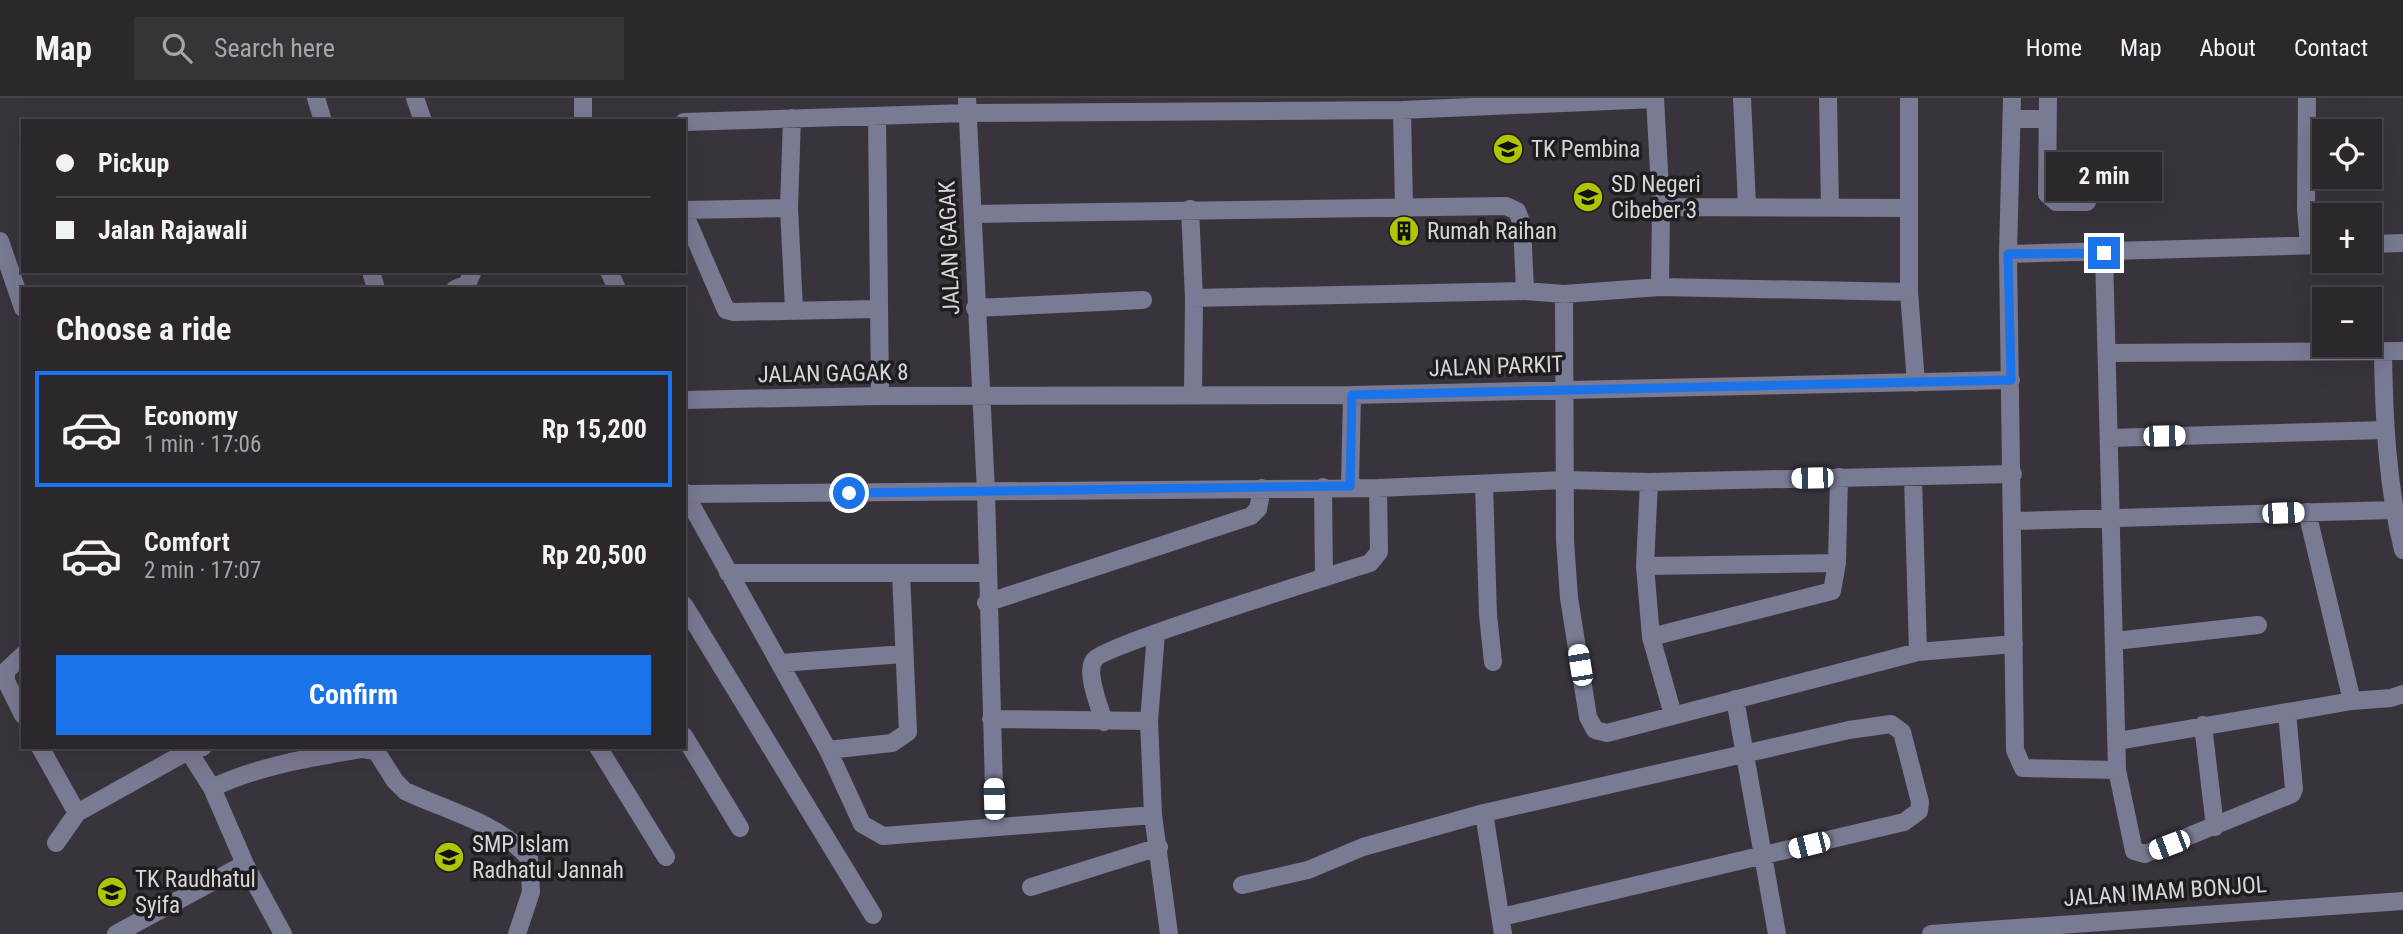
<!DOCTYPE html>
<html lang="en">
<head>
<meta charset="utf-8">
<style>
	body { margin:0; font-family:"Roboto Condensed",sans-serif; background:#373339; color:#f1f3f6; height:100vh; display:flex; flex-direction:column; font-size:26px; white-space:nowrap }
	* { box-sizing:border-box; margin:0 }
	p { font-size:23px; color:#a6a5aa }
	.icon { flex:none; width:38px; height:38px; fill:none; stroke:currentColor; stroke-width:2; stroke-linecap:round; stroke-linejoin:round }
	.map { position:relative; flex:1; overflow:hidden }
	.drawer { position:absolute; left:21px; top:189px; width:665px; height:462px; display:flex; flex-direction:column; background:#2b272d; border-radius:0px; box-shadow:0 7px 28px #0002,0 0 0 2px #474449 }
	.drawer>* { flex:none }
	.guide { position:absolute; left:21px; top:21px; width:665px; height:154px; border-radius:0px; box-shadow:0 7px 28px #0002,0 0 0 2px #474449; display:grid; align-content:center; height:154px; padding:0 35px; background:#2b272d }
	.fabs { position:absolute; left:2312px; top:21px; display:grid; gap:14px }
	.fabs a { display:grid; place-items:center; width:70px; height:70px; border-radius:0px; background:#2b272d; box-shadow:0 7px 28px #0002,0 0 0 2px #474449; font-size:35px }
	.end { position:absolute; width:32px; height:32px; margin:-16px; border:9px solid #1a73e8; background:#fff; box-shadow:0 0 0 4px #fff }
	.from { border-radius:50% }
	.bubble { position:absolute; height:49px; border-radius:0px; background:#2b272d; box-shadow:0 7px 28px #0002,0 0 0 2px #474449; font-size:23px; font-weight:700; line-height:49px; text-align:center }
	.car { position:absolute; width:21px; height:42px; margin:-21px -10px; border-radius:9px; box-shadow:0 0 5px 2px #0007; background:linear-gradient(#fff 24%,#345 0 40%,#fff 0 76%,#345 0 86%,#fff 0) }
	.guide b { display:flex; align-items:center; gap:24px; height:66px; font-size:26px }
	.guide b+b { border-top:2px solid #474449 }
	.guide i { width:18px; height:18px; background:#f1f3f6 }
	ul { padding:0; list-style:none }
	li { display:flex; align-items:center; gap:21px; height:116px; margin:0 14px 10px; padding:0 21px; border:4px solid transparent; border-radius:0px }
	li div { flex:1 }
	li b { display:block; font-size:26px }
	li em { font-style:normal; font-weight:700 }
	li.current { border-color:#1a73e8 }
	li>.icon { width:63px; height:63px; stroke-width:1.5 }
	h2 { padding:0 35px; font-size:32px; line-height:84px }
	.primary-button { display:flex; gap:14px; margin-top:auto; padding:14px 35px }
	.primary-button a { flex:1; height:80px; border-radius:0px; background:#1a73e8; color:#fff; font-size:28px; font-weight:700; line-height:80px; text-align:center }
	header { display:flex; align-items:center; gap:42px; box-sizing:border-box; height:98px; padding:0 35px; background:#2b272d; border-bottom:2px solid #474449 }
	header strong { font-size:33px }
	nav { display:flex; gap:38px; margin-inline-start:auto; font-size:24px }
	.search { width:490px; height:63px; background:#373339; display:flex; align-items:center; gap:18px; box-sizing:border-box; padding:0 24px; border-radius:0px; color:#a6a5aa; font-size:26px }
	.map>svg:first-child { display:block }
</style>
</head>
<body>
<header>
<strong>Map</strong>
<div class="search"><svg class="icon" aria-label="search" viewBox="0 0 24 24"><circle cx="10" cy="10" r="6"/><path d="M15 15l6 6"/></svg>Search here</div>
<nav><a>Home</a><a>Map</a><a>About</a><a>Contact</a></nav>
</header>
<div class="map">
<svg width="2403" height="836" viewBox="0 0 2403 836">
	<rect width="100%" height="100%" fill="#39343c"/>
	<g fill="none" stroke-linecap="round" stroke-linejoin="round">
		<path stroke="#797a93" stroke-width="18" d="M316 0 323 23
			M415 0 423 23
			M967 0 986 394 995 728
			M1655 0 1661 109 1660 189
			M1742 0 1747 107
			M1828 0 1830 109
			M1909 0V194L1916 285
			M2012 0 2008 156 2015 652 2023 670 2117 672
			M2048 0 2047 96 2056 104H2087
			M2307 0 2306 111 2309 147
			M1402 12 1404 110
			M877 18 880 298
			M792 20 789 110 794 211
			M2012 21H2047
			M583 23V0
			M684 24 967 15 1402 12 1655 1
			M1661 109 1908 110
			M1190 111 1194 200 1193 296
			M684 112 789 110
			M684 115 726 212 734 214 877 211
			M974 116 1506 108 1517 113 1522 126 1525 193
			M0 143 23 210
			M2370 146 2403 145
			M2104 155 2117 672 2134 753 2145 756 2292 696 2294 691 2287 614
			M2008 156 2324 147
			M371 173 376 191
			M609 173 617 191
			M455 191 467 186 473 173
			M1564 196 1565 442 1569 500 1588 619 1595 632 1607 635 1918 554 2014 546
			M1194 200 1525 193 1564 196 1660 189 1909 194
			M975 210 1143 202
			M2383 254C2384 321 2387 386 2403 452
			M2107 255 2403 253
			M684 302 880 298 1352 297 2011 282
			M2109 340 2385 332
			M1913 379 1918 554
			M1649 384 1645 468 1651 539 1673 617
			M1484 387 1488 517 1493 564
			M1350 388 1352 297
			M1323 389 1324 480
			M684 394 828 652 862 726 883 738 1153 717
			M685 396 1378 390 1565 382 1649 384 2013 376
			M2013 423 2394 412
			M1645 468 1837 465
			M728 475H987
			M986 505 1251 418 1258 411 1262 390
			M684 507 873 817
			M1156 535 1149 623 1153 717 1169 836
			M1651 539 1832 493 1837 465 1839 379
			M2115 543 2258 527
			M23 557 6 573V583L23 617
			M780 565 904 556
			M1735 601 1777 836
			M2352 603 2391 600 2403 596
			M991 621 1149 623
			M1104 624C1100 609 1085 576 1094 562 1103 548 1336 476 1370 465L1379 454 1378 390
			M2203 627 2215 729
			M684 638 740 730
			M2118 643 2352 603 2307 414
			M40 649 77 715
			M186 649 212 690 245 766 283 836
			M598 649 666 759
			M828 652 892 645 908 634 901 475
			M212 690C260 667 310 660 362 651L376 653 395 683 405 693C447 713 497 724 529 760L531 794 517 836
			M56 745 77 715 188 653 203 649
			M1242 787 1308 772 1363 749 1484 715
			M1031 789 1159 749
			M1502 819 1904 724 1919 713 1920 704 1902 634 1891 626 1849 632 1484 715 1503 836
			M116 836 245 766
			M1931 836 2403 803"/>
	</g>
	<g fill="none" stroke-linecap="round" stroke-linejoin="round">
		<path stroke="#1a73e8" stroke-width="9" d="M849 395 1350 388 1352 297 2011 282 2008 156 2104 155"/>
	</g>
	<defs>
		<g id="school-disc" transform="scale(1.575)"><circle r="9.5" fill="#b0c502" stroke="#1f1d20"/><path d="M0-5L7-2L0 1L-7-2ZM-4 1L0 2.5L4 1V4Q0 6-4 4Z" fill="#111"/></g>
		<g id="building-disc" transform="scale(1.575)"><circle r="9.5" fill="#b0c502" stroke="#1f1d20"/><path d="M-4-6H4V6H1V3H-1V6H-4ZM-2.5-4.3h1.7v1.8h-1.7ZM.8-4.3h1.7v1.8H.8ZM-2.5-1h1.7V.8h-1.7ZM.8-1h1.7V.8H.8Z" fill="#111"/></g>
	</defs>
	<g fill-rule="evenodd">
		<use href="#school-disc" x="1508" y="51"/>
		<use href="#school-disc" x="1588" y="99"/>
		<use href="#building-disc" x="1404" y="133"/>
		<use href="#school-disc" x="449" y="759"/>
		<use href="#school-disc" x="112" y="794"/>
	</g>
	<g text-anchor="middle" stroke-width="7" stroke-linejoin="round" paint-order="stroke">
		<g font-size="23" fill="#d8d5da" stroke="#1f1d20" text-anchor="start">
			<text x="1531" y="59">TK Pembina</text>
			<text x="1611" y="94">SD Negeri<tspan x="1611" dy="26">Cibeber 3</tspan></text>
			<text x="1427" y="141">Rumah Raihan</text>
			<text x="472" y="754">SMP Islam<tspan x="472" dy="26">Radhatul Jannah</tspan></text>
			<text x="135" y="789">TK Raudhatul<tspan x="135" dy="26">Syifa</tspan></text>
		</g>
		<g font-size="23" fill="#d8d5da" stroke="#1f1d20">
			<text transform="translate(949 150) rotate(-92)" y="8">JALAN GAGAK</text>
			<text transform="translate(1496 268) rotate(-2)" y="8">JALAN PARKIT</text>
			<text transform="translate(833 275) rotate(-1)" y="8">JALAN GAGAK 8</text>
			<text transform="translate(2165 793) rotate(-4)" y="8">JALAN IMAM BONJOL</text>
		</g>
	</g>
</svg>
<div class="fabs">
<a><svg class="icon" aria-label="locate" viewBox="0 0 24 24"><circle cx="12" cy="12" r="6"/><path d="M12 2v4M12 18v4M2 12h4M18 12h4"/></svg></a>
<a>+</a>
<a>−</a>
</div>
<i class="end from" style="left:849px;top:395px"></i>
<i class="end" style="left:2104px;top:155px"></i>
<div class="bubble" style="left:2046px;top:54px;width:116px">2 min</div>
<i class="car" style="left:2164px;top:338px;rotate:89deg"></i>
<i class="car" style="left:1812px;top:380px;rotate:269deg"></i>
<i class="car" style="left:2283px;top:415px;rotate:88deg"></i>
<i class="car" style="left:1580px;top:567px;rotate:351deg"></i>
<i class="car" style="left:994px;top:701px;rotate:358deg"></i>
<i class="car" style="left:1809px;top:747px;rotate:256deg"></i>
<i class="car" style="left:2169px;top:747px;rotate:249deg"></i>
<div class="guide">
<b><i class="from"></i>Pickup</b>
<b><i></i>Jalan Rajawali</b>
</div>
<section class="drawer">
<h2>Choose a ride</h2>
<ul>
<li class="current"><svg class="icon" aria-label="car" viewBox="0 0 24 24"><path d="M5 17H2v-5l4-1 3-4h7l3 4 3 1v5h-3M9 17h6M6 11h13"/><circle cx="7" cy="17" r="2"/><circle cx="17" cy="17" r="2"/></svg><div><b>Economy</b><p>1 min · 17:06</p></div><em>Rp 15,200</em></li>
<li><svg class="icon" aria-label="car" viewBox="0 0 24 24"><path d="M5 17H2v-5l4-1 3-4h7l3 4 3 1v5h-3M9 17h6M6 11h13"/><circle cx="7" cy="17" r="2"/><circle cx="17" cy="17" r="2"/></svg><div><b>Comfort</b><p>2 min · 17:07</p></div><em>Rp 20,500</em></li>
</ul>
<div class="primary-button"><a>Confirm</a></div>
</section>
</div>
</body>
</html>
